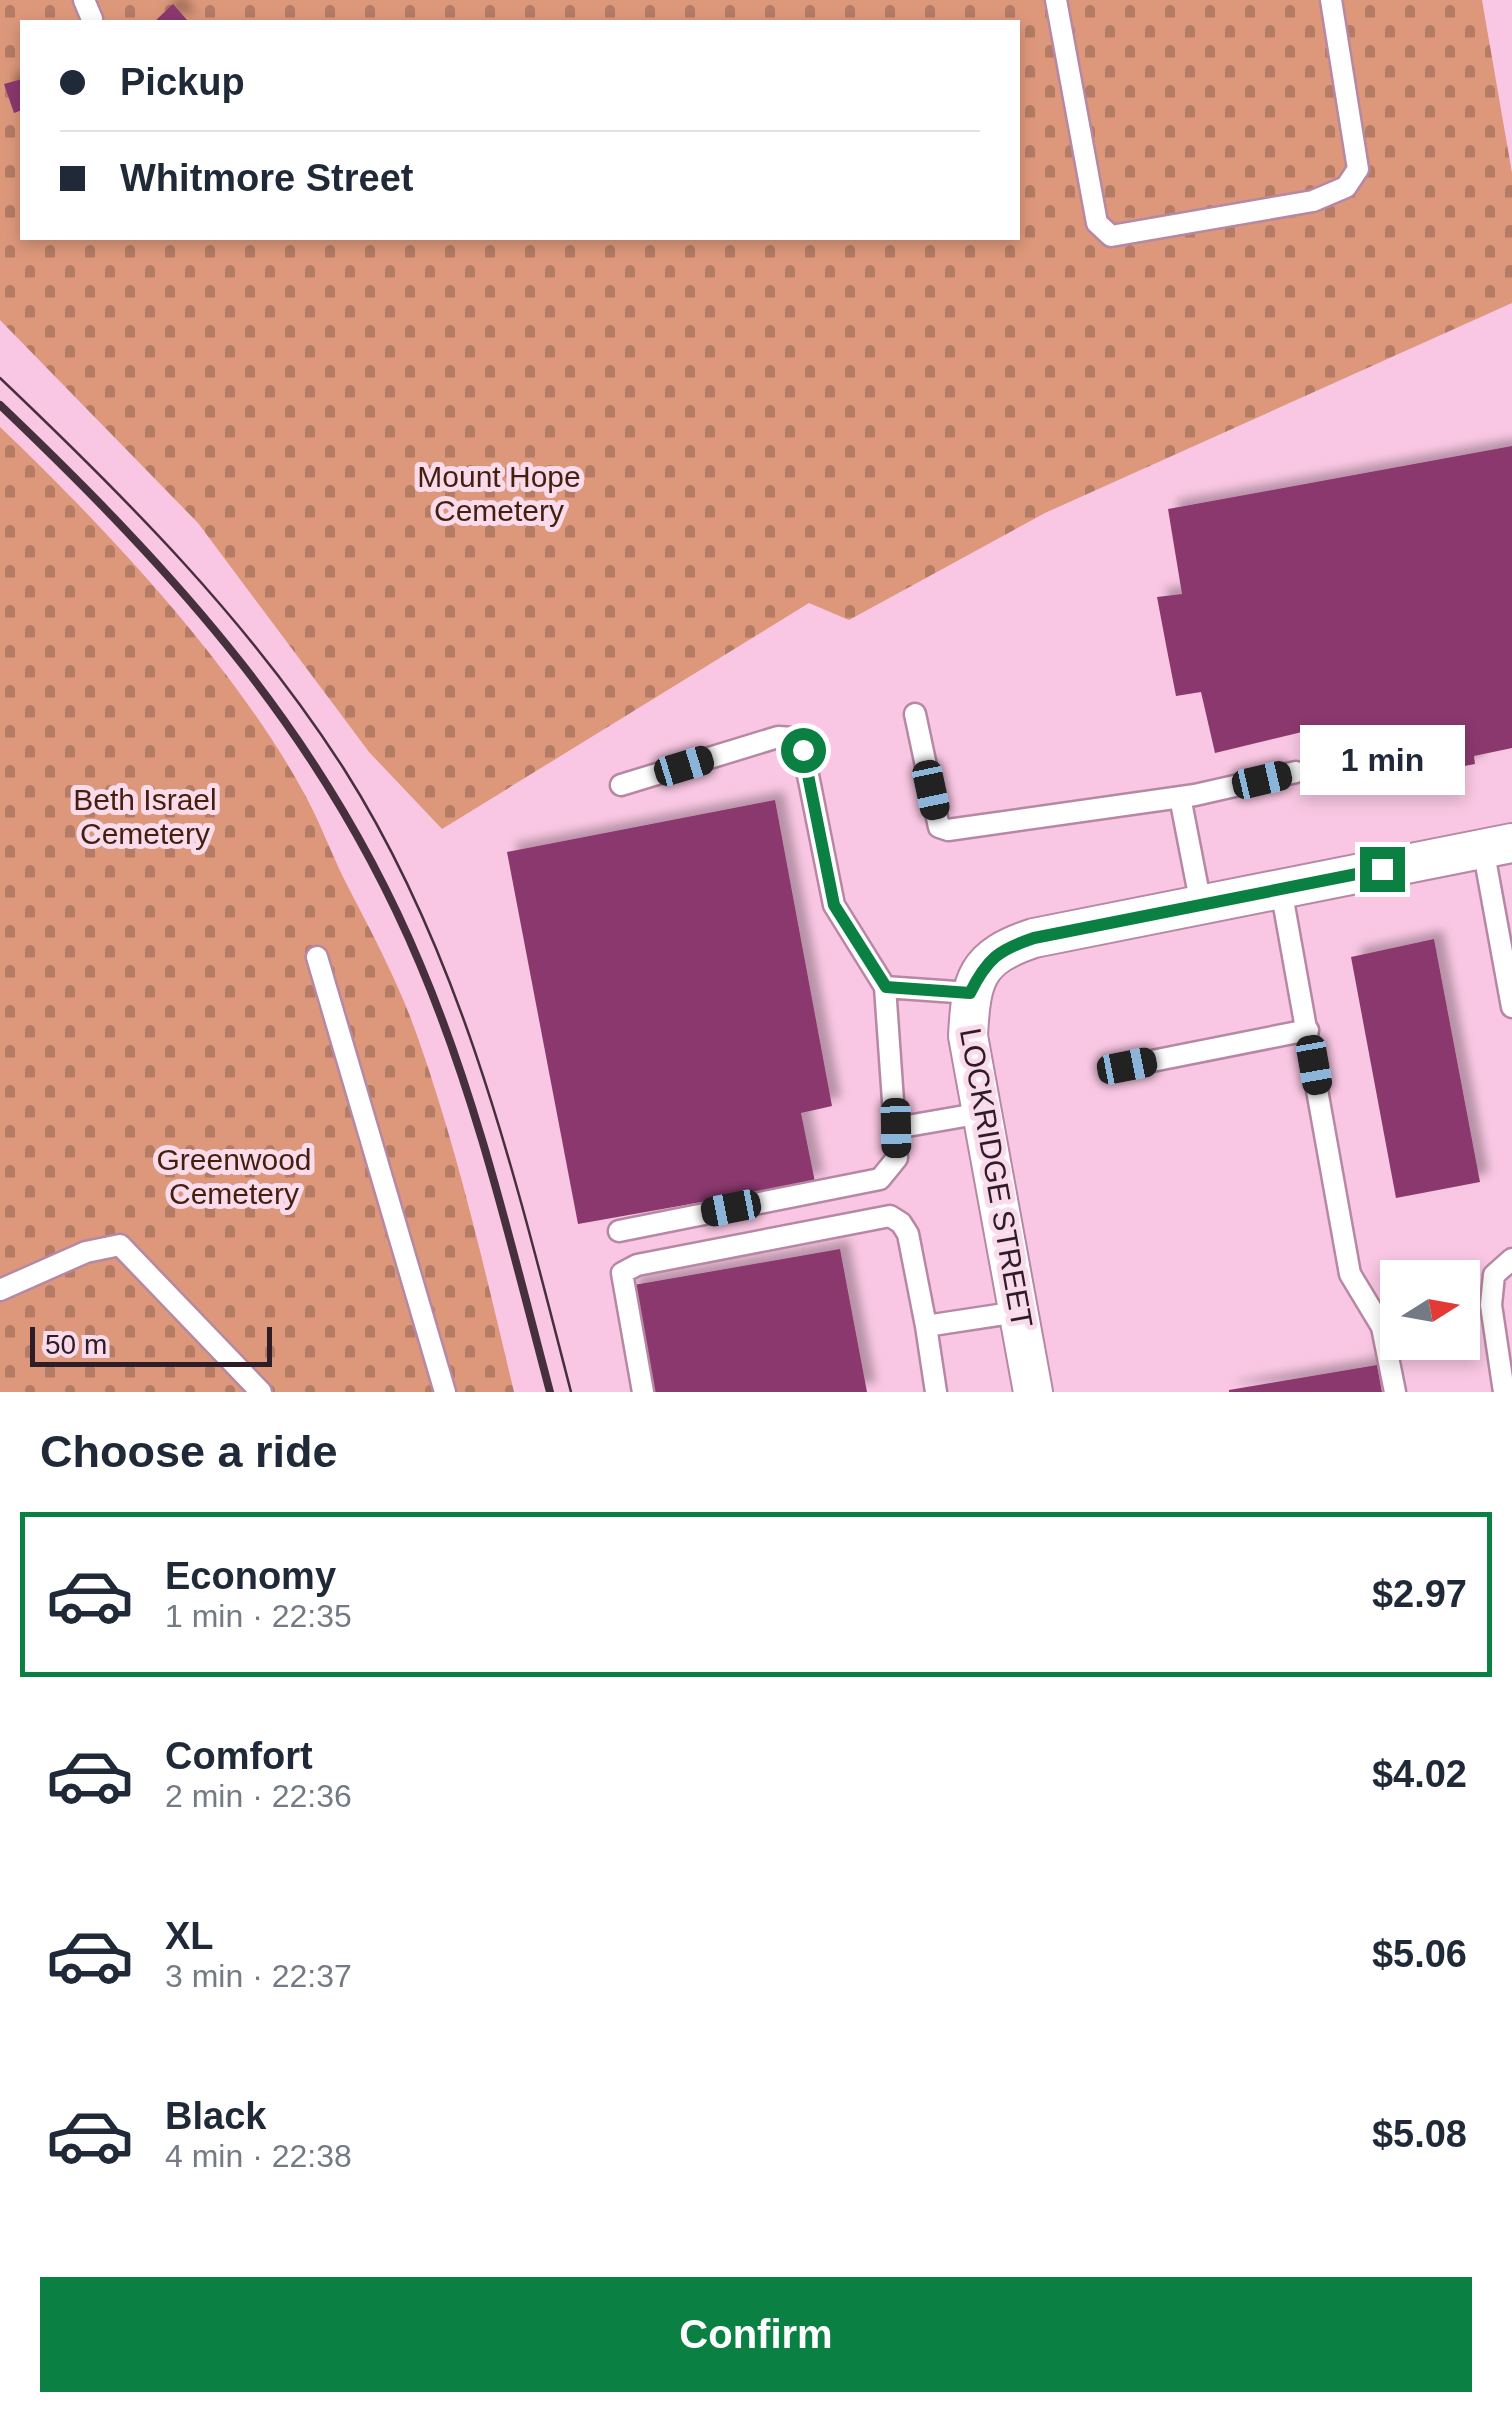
<!DOCTYPE html>
<html lang="en">
<head>
<meta charset="utf-8">
<style>
	body { margin:0; font-family:Arial,sans-serif; background:#f6f6f7; color:#1f2937; height:100vh; display:flex; flex-direction:column; font-size:38px; white-space:nowrap }
	* { box-sizing:border-box; margin:0 }
	p { font-size:32px; color:#747a83 }
	.icon { flex:none; width:55px; height:55px; fill:none; stroke:currentColor; stroke-width:2; stroke-linecap:round; stroke-linejoin:round }
	.map { position:relative; height:1392px; overflow:hidden }
	.drawer { display:flex; flex-direction:column; background:#fff; flex:1 }
	.drawer>* { flex:none }
	.hud { position:absolute; left:20px; top:20px; width:1000px; height:220px; border-radius:0px; box-shadow:0 5px 15px #0003; display:grid; align-content:center; height:220px; padding:0 40px; background:#fff }
	.needle { width:65px; rotate:79deg }
	.buttons { position:absolute; left:1380px; top:1260px; display:grid; gap:20px }
	.buttons a { display:grid; place-items:center; width:100px; height:100px; border-radius:0px; background:#fff; box-shadow:0 5px 15px #0003; font-size:50px }
	.scale { position:absolute; left:30px; bottom:25px; width:242px; box-sizing:border-box; padding-left:10px; border:5px solid #2e1c27; border-top:0; font-size:28px; line-height:35px; white-space:nowrap; color:#2e1c27; -webkit-text-stroke:8px #f9dbec; paint-order:stroke }
	.end { position:absolute; width:45px; height:45px; margin:-22px; border:12px solid #0b8043; background:#fff; box-shadow:0 0 0 5px #fff }
	.from { border-radius:50% }
	.bubble { position:absolute; height:70px; border-radius:0px; background:#fff; box-shadow:0 5px 15px #0003; font-size:32px; font-weight:600; line-height:70px; text-align:center }
	.car { position:absolute; width:30px; height:60px; margin:-30px -15px; border-radius:12px; box-shadow:0 0 8px 2px #0007; background:linear-gradient(#222 24%,#8ab4d8 0 40%,#222 0 76%,#8ab4d8 0 86%,#222 0) }
	.hud b { display:flex; align-items:center; gap:35px; height:95px; font-size:38px }
	.hud b+b { border-top:2px solid #e0e1e3 }
	.hud i { width:25px; height:25px; background:#1f2937 }
	ul { padding:0; list-style:none }
	li { display:flex; align-items:center; gap:30px; height:165px; margin:0 20px 15px; padding:0 20px; border:5px solid transparent; border-radius:0px }
	li div { flex:1 }
	li b { display:block; font-size:38px }
	li em { font-style:normal; font-weight:600 }
	li.current { border-color:#0b8043 }
	li>.icon { width:90px; height:90px; stroke-width:1.5 }
	h2 { padding:0 40px; font-size:45px; line-height:120px }
	.cta { display:flex; gap:20px; margin-top:auto; padding:20px 40px }
	.cta a { flex:1; height:115px; border-radius:0px; background:#0b8043; color:#fff; font-size:40px; font-weight:600; line-height:115px; text-align:center }
	.map>svg:first-child { display:block }
</style>
</head>
<body>
<div class="map">
<svg width="1512" height="1392" viewBox="0 0 1512 1392">
	<defs>
		<pattern id="cemetery-stones" width="16" height="16" patternUnits="userSpaceOnUse" patternTransform="scale(2.5)"><rect width="16" height="16" fill="#dd987b"/><path d="M2 7V4a2 2 0 0 1 4 0v3zM10 15v-3a2 2 0 0 1 4 0v3z" fill="#b47b65"/></pattern>
		<filter id="shadow"><feDropShadow dx="9" dy="-9" stdDeviation="5" flood-color="#0004"/></filter>
	</defs>
	<rect width="100%" height="100%" fill="#f9c7e3"/>
	<path fill="url(#cemetery-stones)" fill-rule="evenodd" d="M0 0H1482L1512 173V303L1045 513 849 620 809 603 442 829 369 752 198 523 0 320ZM22 22H1018V238H22Z
		M0 427C106 528 234 665 304 793 320 822 331 853 346 883 373 935 400 985 419 1041 459 1155 486 1275 514 1392H0Z"/>
	<path fill="#8b386e" filter="url(#shadow)" d="M173 4 187 20 184 22H154Z
		M22 79V110L14 113 4 84Z
		M1512 446V748L1474 756 1475 764 1315 794 1302 732 1215 753 1201 692 1176 696 1167 650 1157 597 1182 594 1168 509Z
		M775 800 832 1106 801 1113 815 1182 578 1224 507 852Z
		M1434 939 1480 1182 1396 1198 1351 957Z
		M840 1249 867 1392H648L628 1286Z
		M1377 1365 1382 1392H1229V1390Z"/>
	<g fill="none" stroke-linecap="round" stroke-linejoin="round">
		<g stroke="#b688a3" stroke-width="25">
			<path id="lane" d="M84 0 92 19
				M1056 0 1097 223 1111 236 1313 201 1346 187 1358 169 1331 0
				M915 714 939 827 948 830 1195 795 1296 772
				M621 785 778 737 794 738 803 750 834 905 885 987 970 993
				M1180 797 1201 905
				M1483 848 1512 1007
				M1281 889 1350 1274 1382 1327 1395 1392
				M317 957 445 1392
				M1127 1066 1308 1030
				M896 1128 982 1113
				M619 1231 880 1179 897 1158 885 987
				M0 1290 86 1252 120 1245 261 1392
				M643 1392 622 1273 637 1265 890 1216 901 1223 908 1234 926 1326
				M936 1392 926 1326 1018 1312
				M1504 1392 1491 1305 1494 1275 1512 1259"/>
		</g>
		<g stroke="#b688a3" stroke-width="42">
			<path id="street" d="M1033 1392 968 1036C971 978 976 957 1034 938L1512 843"/>
		</g>
		<use href="#lane" stroke="#fff" stroke-width="20"/>
		<use href="#street" stroke="#fff" stroke-width="38"/>
		<path stroke="#46303d" stroke-width="2.5" d="M0 378C126 498 249 621 344 769 463 956 516 1180 571 1392"/>
		<path stroke="#46303d" stroke-width="8" d="M0 405C177 574 324 735 420 964 478 1101 512 1249 550 1392"/>
	</g>
	<g fill="none" stroke-linecap="round" stroke-linejoin="round">
		<path stroke="#0b8043" stroke-width="12" d="M803 750 834 905 886 987 970 993C987 959 998 950 1034 938L1382 869"/>
	</g>
	<g text-anchor="middle" stroke-width="10" stroke-linejoin="round" paint-order="stroke">
		<g font-size="30" fill="#451f0e" stroke="#f9dbec">
			<text x="499" y="487">Mount Hope<tspan x="499" dy="34">Cemetery</tspan></text>
			<text x="145" y="810">Beth Israel<tspan x="145" dy="34">Cemetery</tspan></text>
			<text x="234" y="1170">Greenwood<tspan x="234" dy="34">Cemetery</tspan></text>
		</g>
		<g font-size="30" fill="#2e1c27" stroke="#f9dbec">
			<text transform="translate(996 1178) rotate(80)" y="10">LOCKRIDGE STREET</text>
		</g>
	</g>
</svg>
<div class="buttons">
<a><svg class="needle" viewBox="-14 -14 28 28"><path d="M0-13l5 13h-10z" fill="#e53935"/><path d="M0 13l5-13h-10z" fill="#747a83"/></svg></a>
</div>
<div class="scale">50 m</div>
<i class="end from" style="left:803px;top:750px"></i>
<i class="end" style="left:1382px;top:869px"></i>
<div class="bubble" style="left:1300px;top:725px;width:165px">1 min</div>
<i class="car" style="left:684px;top:766px;rotate:73deg"></i>
<i class="car" style="left:1262px;top:780px;rotate:77deg"></i>
<i class="car" style="left:931px;top:790px;rotate:168deg"></i>
<i class="car" style="left:1314px;top:1065px;rotate:170deg"></i>
<i class="car" style="left:1127px;top:1066px;rotate:79deg"></i>
<i class="car" style="left:896px;top:1128px;rotate:179deg"></i>
<i class="car" style="left:731px;top:1208px;rotate:259deg"></i>
<div class="hud">
<b><i class="from"></i>Pickup</b>
<b><i></i>Whitmore Street</b>
</div>
</div>
<section class="drawer">
<h2>Choose a ride</h2>
<ul>
<li class="current"><svg class="icon" aria-label="car" viewBox="0 0 24 24"><path d="M5 17H2v-5l4-1 3-4h7l3 4 3 1v5h-3M9 17h6M6 11h13"/><circle cx="7" cy="17" r="2"/><circle cx="17" cy="17" r="2"/></svg><div><b>Economy</b><p>1 min · 22:35</p></div><em>$2.97</em></li>
<li><svg class="icon" aria-label="car" viewBox="0 0 24 24"><path d="M5 17H2v-5l4-1 3-4h7l3 4 3 1v5h-3M9 17h6M6 11h13"/><circle cx="7" cy="17" r="2"/><circle cx="17" cy="17" r="2"/></svg><div><b>Comfort</b><p>2 min · 22:36</p></div><em>$4.02</em></li>
<li><svg class="icon" aria-label="car" viewBox="0 0 24 24"><path d="M5 17H2v-5l4-1 3-4h7l3 4 3 1v5h-3M9 17h6M6 11h13"/><circle cx="7" cy="17" r="2"/><circle cx="17" cy="17" r="2"/></svg><div><b>XL</b><p>3 min · 22:37</p></div><em>$5.06</em></li>
<li><svg class="icon" aria-label="car" viewBox="0 0 24 24"><path d="M5 17H2v-5l4-1 3-4h7l3 4 3 1v5h-3M9 17h6M6 11h13"/><circle cx="7" cy="17" r="2"/><circle cx="17" cy="17" r="2"/></svg><div><b>Black</b><p>4 min · 22:38</p></div><em>$5.08</em></li>
</ul>
<div class="cta"><a>Confirm</a></div>
</section>
</body>
</html>
